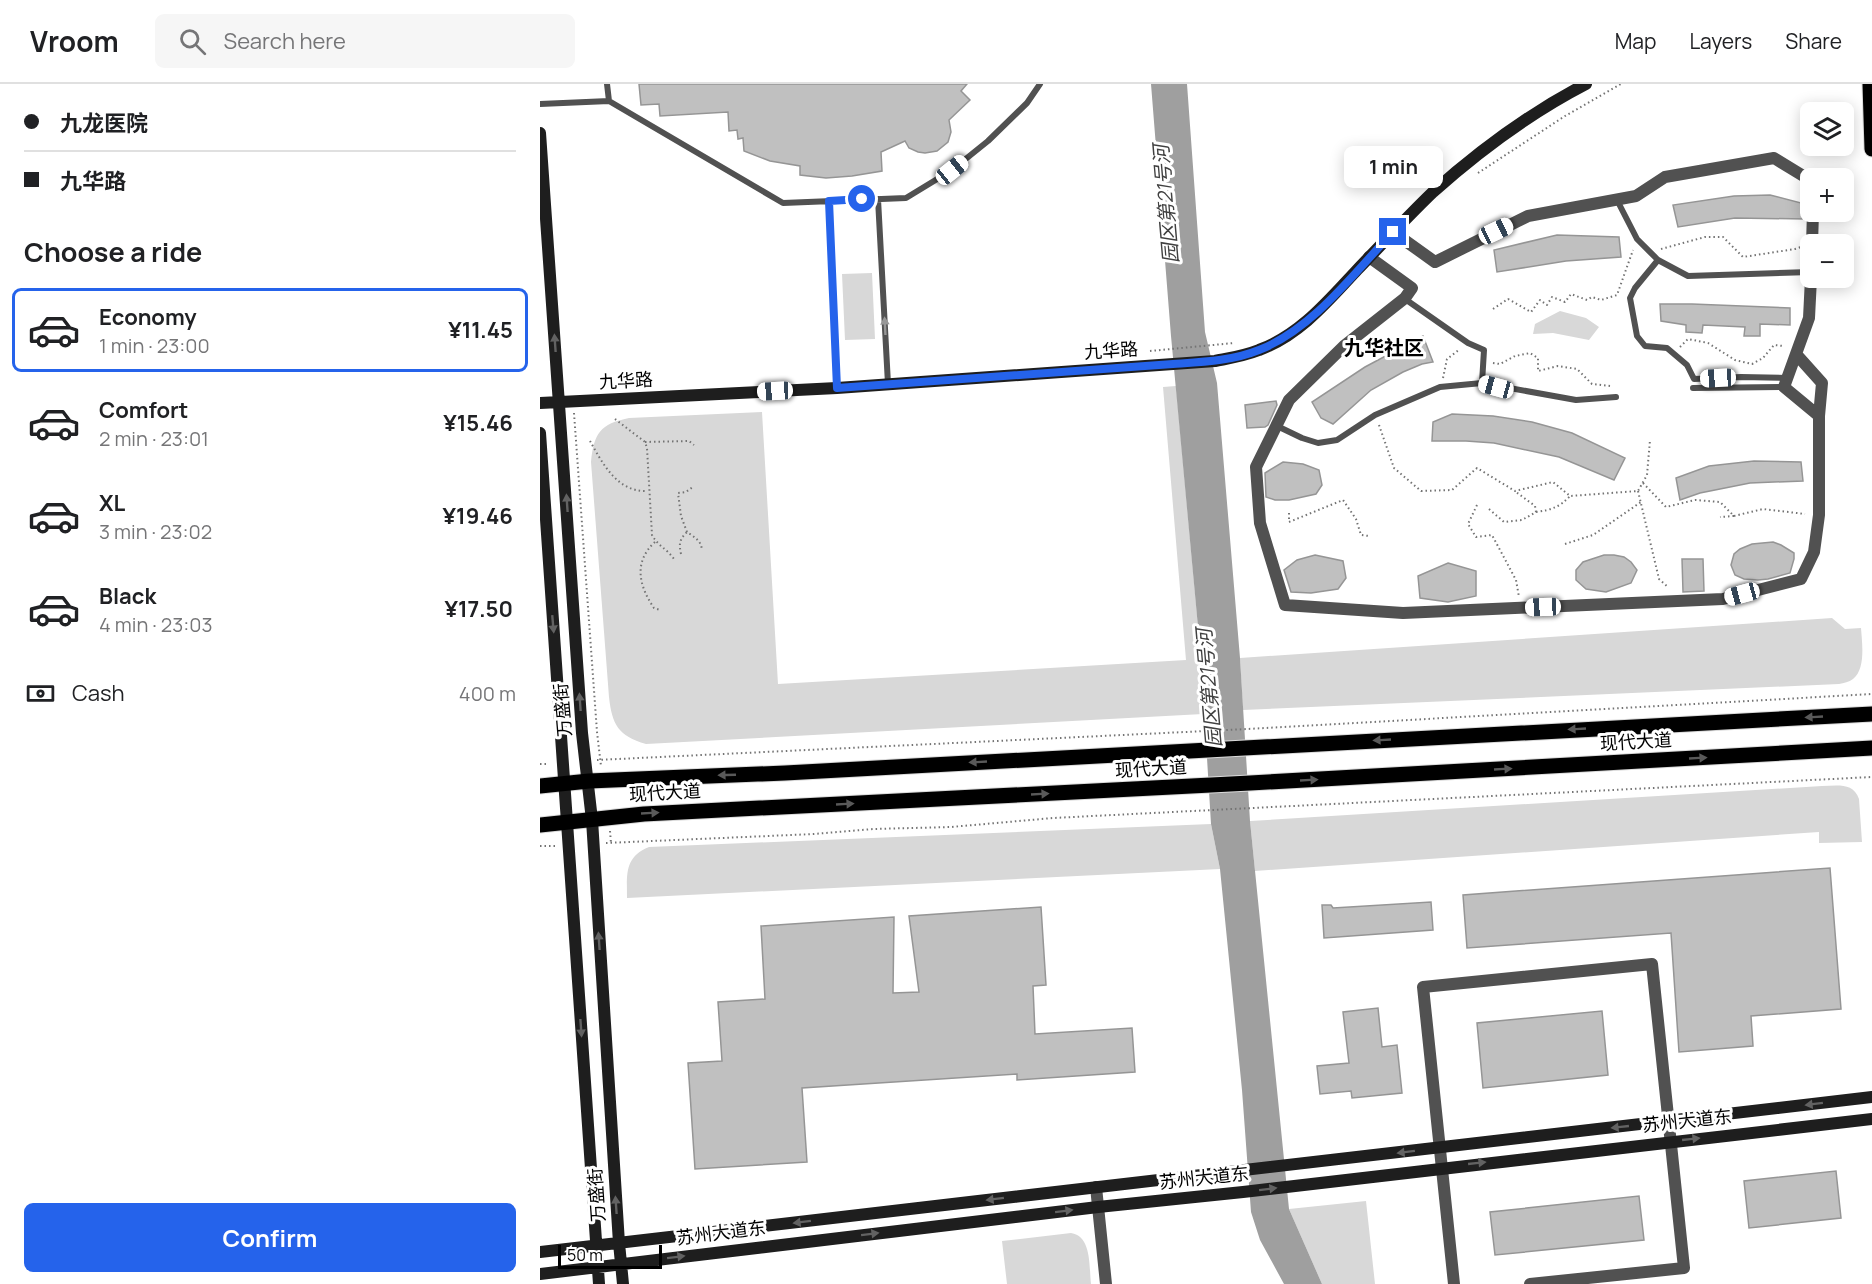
<!DOCTYPE html>
<html lang="en">
<head>
<meta charset="utf-8">
<style>
	body { margin:0; font-family:Manrope,"Noto Sans SC",sans-serif; background:#f6f6f6; color:#202124; height:100vh; display:flex; flex-direction:column; font-size:22px; white-space:nowrap }
	* { box-sizing:border-box; margin:0 }
	p { font-size:20px; color:#757577 }
	.icon { flex:none; width:33px; height:33px; fill:none; stroke:currentColor; stroke-width:2; stroke-linecap:round; stroke-linejoin:round }
	.map { position:relative; flex:1; overflow:hidden }
	.drawer { display:flex; flex-direction:column; background:#fff; width:540px }
	.drawer>* { flex:none }
	.banner { display:grid; align-content:center; height:132px; padding:0 24px; background:#fff }
	.buttons { position:absolute; left:1260px; top:18px; display:grid; gap:12px }
	.buttons a { display:grid; place-items:center; width:54px; height:54px; border-radius:9px; background:#fff; box-shadow:0 3px 15px #0003; font-size:30px }
	.scale { position:absolute; left:18px; bottom:15px; width:104px; box-sizing:border-box; padding-left:6px; border:3px solid #000; border-top:0; font-size:16px; line-height:21px; white-space:nowrap; color:#000; -webkit-text-stroke:4px #fff; paint-order:stroke }
	.end { position:absolute; width:27px; height:27px; margin:-14px; border:8px solid #2563eb; background:#fff; box-shadow:0 0 0 3px #fff }
	.from { border-radius:50% }
	.bubble { position:absolute; height:42px; border-radius:9px; background:#fff; box-shadow:0 3px 15px #0003; font-size:20px; font-weight:700; line-height:42px; text-align:center }
	.car { position:absolute; width:18px; height:36px; margin:-18px -9px; border-radius:8px; box-shadow:0 0 4px 2px #0007; background:linear-gradient(#fff 24%,#345 0 40%,#fff 0 76%,#345 0 86%,#fff 0) }
	.banner b { display:flex; align-items:center; gap:21px; height:57px; font-size:22px }
	.banner b+b { border-top:2px solid #e0e0e0 }
	.banner i { width:15px; height:15px; background:#202124 }
	ul { padding:0; list-style:none }
	li { display:flex; align-items:center; gap:18px; height:84px; margin:0 12px 9px; padding:0 12px; border:3px solid transparent; border-radius:9px }
	li div { flex:1 }
	li b { display:block; font-size:22px }
	li em { font-style:normal; font-weight:700 }
	li.selected { border-color:#2563eb }
	li>.icon { width:54px; height:54px; stroke-width:1.5 }
	h2 { padding:0 24px; font-size:27px; line-height:72px }
	.pay { display:flex; align-items:center; gap:15px; height:66px; padding:0 24px; font-size:22px }
	.pay p { margin-inline-start:auto }
	.primary-button { display:flex; gap:12px; margin-top:auto; padding:12px 24px }
	.primary-button a { flex:1; height:69px; border-radius:9px; background:#2563eb; color:#fff; font-size:24px; font-weight:700; line-height:69px; text-align:center }
	header { display:flex; align-items:center; gap:36px; box-sizing:border-box; height:84px; padding:0 30px; background:#fff; border-bottom:2px solid #e0e0e0 }
	header strong { font-size:28px }
	nav { display:flex; gap:33px; margin-inline-start:auto; font-size:21px }
	.search { width:420px; height:54px; background:#f6f6f6; display:flex; align-items:center; gap:15px; box-sizing:border-box; padding:0 21px; border-radius:9px; color:#757577; font-size:22px }
	main { display:flex; flex:1; min-height:0 }
	.map>svg:first-child { display:block }
</style>
</head>
<body>
<header>
<strong>Vroom</strong>
<div class="search"><svg class="icon" aria-label="search" viewBox="0 0 24 24"><circle cx="10" cy="10" r="6"/><path d="M15 15l6 6"/></svg>Search here</div>
<nav><a>Map</a><a>Layers</a><a>Share</a></nav>
</header>
<main>
<section class="drawer">
<div class="banner">
<b><i class="from"></i>九龙医院</b>
<b><i></i>九华路</b>
</div>
<h2>Choose a ride</h2>
<ul>
<li class="selected"><svg class="icon" aria-label="car" viewBox="0 0 24 24"><path d="M5 17H2v-5l4-1 3-4h7l3 4 3 1v5h-3M9 17h6M6 11h13"/><circle cx="7" cy="17" r="2"/><circle cx="17" cy="17" r="2"/></svg><div><b>Economy</b><p>1 min · 23:00</p></div><em>¥11.45</em></li>
<li><svg class="icon" aria-label="car" viewBox="0 0 24 24"><path d="M5 17H2v-5l4-1 3-4h7l3 4 3 1v5h-3M9 17h6M6 11h13"/><circle cx="7" cy="17" r="2"/><circle cx="17" cy="17" r="2"/></svg><div><b>Comfort</b><p>2 min · 23:01</p></div><em>¥15.46</em></li>
<li><svg class="icon" aria-label="car" viewBox="0 0 24 24"><path d="M5 17H2v-5l4-1 3-4h7l3 4 3 1v5h-3M9 17h6M6 11h13"/><circle cx="7" cy="17" r="2"/><circle cx="17" cy="17" r="2"/></svg><div><b>XL</b><p>3 min · 23:02</p></div><em>¥19.46</em></li>
<li><svg class="icon" aria-label="car" viewBox="0 0 24 24"><path d="M5 17H2v-5l4-1 3-4h7l3 4 3 1v5h-3M9 17h6M6 11h13"/><circle cx="7" cy="17" r="2"/><circle cx="17" cy="17" r="2"/></svg><div><b>Black</b><p>4 min · 23:03</p></div><em>¥17.50</em></li>
</ul>
<div class="pay"><svg class="icon" aria-label="cash" viewBox="0 0 24 24"><path d="M3 7h18v10H3z"/><circle cx="12" cy="12" r="2"/></svg>Cash<p>400 m</p></div>
<div class="primary-button"><a>Confirm</a></div>
</section>
<div class="map">
<svg width="1332" height="1200" viewBox="0 0 1332 1200">
	<rect width="100%" height="100%" fill="#fff"/>
	<path fill="#d8d8d8" d="M332 189 335 255 305 256 302 190Z
		M1020 227 1046 234 1059 243 1049 256 1013 249 993 250 995 240Z
		M636 302 661 575 663 630 106 660C78 652 72 640 69 613L51 378C54 349 60 340 89 334L222 328 238 600 646 576 623 303Z
		M1292 534 1305 545 1321 544C1322 558 1326 585 1313 595 1309 598 1304 599 1299 600L703 626 700 574Z
		M1282 702C1297 702 1313 698 1319 715L1322 758 1279 759V748L715 787 710 737Z
		M671 740 680 785 87 814C87 791 84 773 109 763Z
		M826 1117 835 1200H782L749 1125Z
		M531 1149C552 1152 549 1183 551 1200H467L462 1157Z"/>
	<path fill="#9f9f9f" d="M611 0H647L665 248 677 299 700 574 710 737 749 1125 782 1200H744L720 1156 711 1128 702 1006 680 785 671 740 661 575 631 252Z"/>
	<path fill="#c0c0c0" stroke="#959595" stroke-width="1.5" d="M99 0H427L421 7 430 16 409 36 411 48 408 58 397 67 385 69 378 68 369 64 365 57 341 68 342 87 312 92 286 94 260 91V82L230 77 204 67 203 54 198 55 197 46 189 47 188 28 120 32 119 20 101 21Z
		M1230 111 1265 120V135L1195 134 1138 143 1133 121 1194 112Z
		M1017 151 1079 153 1081 173 1026 177 957 188 954 166Z
		M1120 220H1152L1250 224V241L1220 240V252H1204L1205 243 1163 241 1162 249 1146 248V241L1121 237Z
		M883 252 893 278 882 280 863 288 831 306 793 340 781 334 772 318 825 283Z
		M736 317 737 321 728 341 725 343 707 344 705 321Z
		M912 330 953 332 992 338 1032 349 1085 374 1074 396 1019 373 954 359 926 357H892L893 338Z
		M1214 377 1261 378 1263 397 1210 399 1160 409 1140 416 1136 394 1169 382Z
		M743 378 763 380 779 386 782 401 776 410 749 416H735L726 413 725 389Z
		M1233 458 1241 461 1254 469V475L1250 489 1228 495 1218 496 1204 495 1195 491 1191 481 1194 470 1200 465 1212 460Z
		M775 471 803 477 806 494 798 505 771 509 751 508 744 486 757 476Z
		M1064 471H1074L1084 473 1091 478 1097 486 1091 499 1066 508 1046 505 1036 496V486L1043 478Z
		M1142 475H1163L1164 507 1143 508Z
		M908 479 936 487V512L908 518 880 514 878 492Z
		M1290 784 1301 925 1211 932 1213 962 1139 968 1131 849 927 864 923 811Z
		M891 818 893 846 784 854 782 821H791L793 824Z
		M501 823 506 901 493 902 495 950 592 944 595 988 477 996V990L262 1004 267 1078 155 1085 148 979 182 977 178 918 225 915 221 842 354 833 353 909 379 908 369 832Z
		M838 924 842 963 857 961 862 1009 812 1014 811 1007 780 1010 777 982 809 979 803 928Z
		M1062 927 1068 991 943 1004 937 939Z
		M1296 1087 1301 1134 1209 1144 1204 1097Z
		M1099 1112 1104 1156 955 1171 950 1128Z"/>
	<g fill="none" stroke-linecap="round" stroke-linejoin="round">
		<g stroke="#dbdbdb" stroke-width="17">
			<path id="primary" d="M1330 0 1332 65
				M0 702 49 697 245 689 1332 630
				M0 741 104 730 710 699 1332 664"/>
		</g>
		<path stroke="#737373" stroke-width="2" stroke-dasharray="1.5 3" stroke-linecap="butt" d="M938 89 1025 32 1081 0
			M1121 165 1165 153H1183L1203 173 1255 165 1261 163
			M953 225 968 215 991 228 1000 216 1007 221 1012 213 1025 218 1031 210 1047 216 1052 213 1061 216 1077 211 1093 166
			M1140 263 1148 255 1168 259 1195 276 1212 280 1223 274 1234 261 1244 262
			M610 267 694 259
			M953 279 960 280 975 272 990 269 998 274V287L1018 282 1037 285 1052 300 1070 302
			M903 294 907 275 920 265
			M34 329 57 648 61 682
			M75 335 105 358 107 364 112 451C117 461 127 465 134 475
			M839 341 854 384 881 407 912 406 937 384 975 407 1013 398 1030 412 1098 407 1107 391 1110 356
			M50 357C63 380 77 408 107 407
			M105 358 149 357 154 361
			M1103 399 1126 423 1155 416 1180 418 1194 432 1180 433
			M1098 407 1119 495 1128 503
			M937 421 928 440 936 453 952 451 976 496 979 513
			M949 425 964 438 982 436 996 428 995 422 976 408
			M996 428C1011 426 1020 423 1030 412
			M749 429V438L803 416 816 435 821 451 829 452
			M1194 432 1223 425 1265 430
			M147 448 141 432 138 409 146 408 154 402
			M115 458C93 478 99 502 114 524L120 526
			M1025 460 1053 451 1101 418
			M141 470C139 460 139 456 147 448 154 453 161 456 162 466
			M57 676 708 645 1332 610
			M0 680H9
			M70 747 71 759
			M66 759 274 750 334 745 411 743 513 734 1332 693
			M0 762H15"/>
		<path stroke="#515151" stroke-width="6" d="M67 0 69 17
			M0 20 69 17 243 119 366 114 412 86 448 57 487 19 500 0
			M338 115 348 300
			M1077 116 1097 155 1118 176 1148 192 1270 188
			M289 117 297 304
			M1118 176 1095 204 1090 214 1097 252 1105 262 1127 264 1147 281 1154 295 1201 293 1247 294
			M865 215 928 259 944 266 942 299 1036 316 1076 313
			M1153 304 1244 303
			M737 342 762 354 778 359 797 356 835 331 900 303 942 299"/>
		<path stroke="#515151" stroke-width="12" d="M853 148 895 178 988 132 1096 112 1125 93 1234 74 1270 96
			M1272 160 1273 128
			M829 173 872 204 865 214 804 262 749 316 716 383 720 439 745 521 863 529 1183 515 1261 495 1274 468 1279 431V332L1244 303 1269 234 1271 194
			M1256 270 1282 299 1279 332
			M556 1103 566 1200
			M914 1200 883 903 1112 880 1144 1184 990 1200"/>
		<path stroke="#1e1e1e" stroke-width="12" d="M0 49 42 649 52 736 79 1159 83 1200
			M0 319 297 304 675 277C690 274 704 272 719 266 760 251 788 217 817 186 842 160 867 133 893 108 940 66 990 29 1046 0
			M0 349 59 1200
			M0 1168 1332 1013
			M0 1190 558 1123 703 1108 1332 1035"/>
		<use href="#primary" stroke="#000" stroke-width="15"/>
	</g>
	<defs><path id="oneway-solid" d="M-6-.8H1V-3.2L6.5 0L1 3.2V.8H-6Z" transform="scale(1.5)"/></defs>
	<use fill="#979797" href="#oneway-solid" transform="translate(345 242) rotate(-93)"/>
	<g fill="#626262">
		<use href="#oneway-solid" transform="translate(15 259) rotate(-94)"/>
		<use href="#oneway-solid" transform="translate(27 419) rotate(-94)"/>
		<use href="#oneway-solid" transform="translate(13 540) rotate(85)"/>
		<use href="#oneway-solid" transform="translate(40 618) rotate(-94)"/>
		<use href="#oneway-solid" transform="translate(59 857) rotate(-94)"/>
		<use href="#oneway-solid" transform="translate(41 944) rotate(86)"/>
		<use href="#oneway-solid" transform="translate(1274 1020) rotate(173)"/>
		<use href="#oneway-solid" transform="translate(1080 1043) rotate(174)"/>
		<use href="#oneway-solid" transform="translate(1151 1055) rotate(-6)"/>
		<use href="#oneway-solid" transform="translate(866 1068) rotate(173)"/>
		<use href="#oneway-solid" transform="translate(937 1079) rotate(-6)"/>
		<use href="#oneway-solid" transform="translate(728 1105) rotate(-7)"/>
		<use href="#oneway-solid" transform="translate(455 1115) rotate(173)"/>
		<use href="#oneway-solid" transform="translate(76 1121) rotate(-94)"/>
		<use href="#oneway-solid" transform="translate(524 1127) rotate(-7)"/>
		<use href="#oneway-solid" transform="translate(262 1138) rotate(173)"/>
		<use href="#oneway-solid" transform="translate(330 1150) rotate(-7)"/>
		<use href="#oneway-solid" transform="translate(136 1173) rotate(-7)"/>
	</g>
	<g fill="#595959">
		<use href="#oneway-solid" transform="translate(1274 633) rotate(177)"/>
		<use href="#oneway-solid" transform="translate(1037 645) rotate(177)"/>
		<use href="#oneway-solid" transform="translate(842 656) rotate(177)"/>
		<use href="#oneway-solid" transform="translate(1158 674) rotate(-3)"/>
		<use href="#oneway-solid" transform="translate(438 678) rotate(177)"/>
		<use href="#oneway-solid" transform="translate(963 685) rotate(-3)"/>
		<use href="#oneway-solid" transform="translate(187 691) rotate(178)"/>
		<use href="#oneway-solid" transform="translate(769 696) rotate(-3)"/>
		<use href="#oneway-solid" transform="translate(500 710) rotate(-3)"/>
		<use href="#oneway-solid" transform="translate(305 720) rotate(-3)"/>
		<use href="#oneway-solid" transform="translate(110 729) rotate(-3)"/>
	</g>
	<g fill="none" stroke-linecap="round" stroke-linejoin="round">
		<path stroke="#2563eb" stroke-width="8" d="M322 115 289 117 297 304 633 280C662 278 692 277 719 266 773 245 814 189 853 148"/>
	</g>
	<g text-anchor="middle" stroke-width="6" stroke-linejoin="round" paint-order="stroke">
		<g font-size="18" fill="#000" stroke="#fff">
			<text transform="translate(571 267) rotate(-4)" y="6">九华路</text>
			<text transform="translate(86 297) rotate(-3)" y="6">九华路</text>
			<text transform="translate(23 626) rotate(-95)" y="6">万盛街</text>
			<text transform="translate(1096 658) rotate(-3)" y="6">现代大道</text>
			<text transform="translate(611 685) rotate(-3)" y="6">现代大道</text>
			<text transform="translate(125 709) rotate(-3)" y="6">现代大道</text>
			<text transform="translate(1147 1037) rotate(-6)" y="6">苏州大道东</text>
			<text transform="translate(664 1094) rotate(-6)" y="6">苏州大道东</text>
			<text transform="translate(57 1111) rotate(-94)" y="6">万盛街</text>
			<text transform="translate(181 1149) rotate(-7)" y="6">苏州大道东</text>
		</g>
		<g font-size="20" font-style="italic" fill="#404040" stroke="#fff">
			<text transform="translate(626 120) rotate(-95)" y="7">园区第21号河</text>
			<text transform="translate(669 604) rotate(-95)" y="7">园区第21号河</text>
		</g>
		<g font-size="20" font-weight="bold" fill="#000" stroke="#fff">
			<text x="844" y="271">九华社区</text>
		</g>
	</g>
</svg>
<div class="buttons">
<a><svg class="icon" aria-label="layers" viewBox="0 0 24 24"><path d="M12 4l9 5-9 5-9-5zM3 14l9 5 9-5"/></svg></a>
<a>+</a>
<a>−</a>
</div>
<div class="scale">50 m</div>
<i class="end from" style="left:322px;top:115px"></i>
<i class="end" style="left:853px;top:148px"></i>
<div class="bubble" style="left:804px;top:62px;width:99px">1 min</div>
<i class="car" style="left:412px;top:86px;rotate:51deg"></i>
<i class="car" style="left:956px;top:147px;rotate:65deg"></i>
<i class="car" style="left:1178px;top:294px;rotate:267deg"></i>
<i class="car" style="left:956px;top:303px;rotate:285deg"></i>
<i class="car" style="left:235px;top:307px;rotate:267deg"></i>
<i class="car" style="left:1202px;top:510px;rotate:255deg"></i>
<i class="car" style="left:1003px;top:523px;rotate:268deg"></i>
</div>
</main>
</body>
</html>
